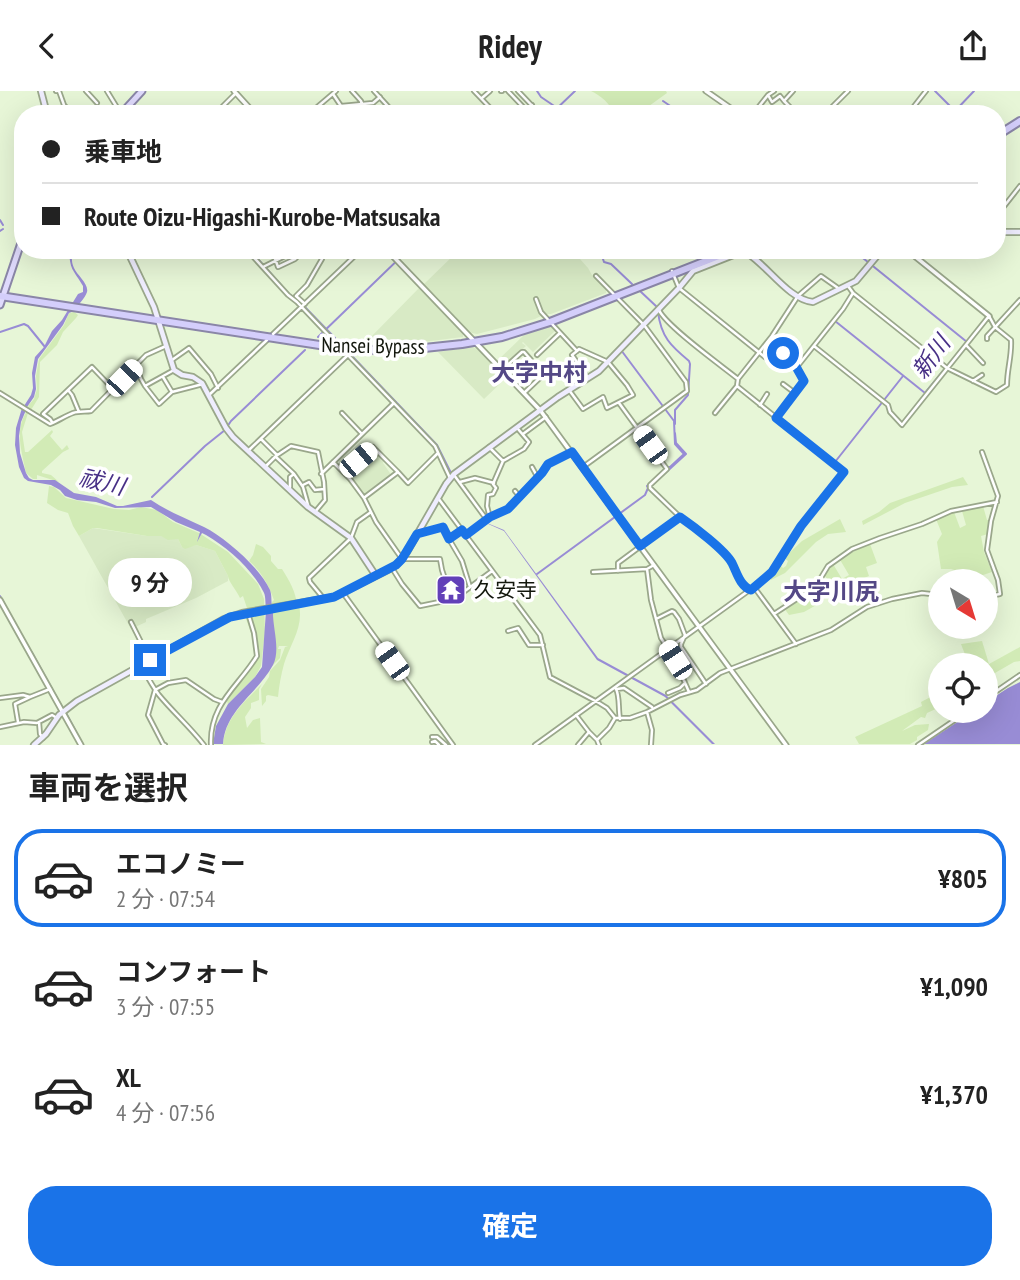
<!DOCTYPE html>
<html lang="ja">
<head>
<meta charset="utf-8">
<style>
	body { margin:0; font-family:"PT Sans Narrow","Noto Sans JP",sans-serif; background:#f6f6f6; color:#222; height:100vh; display:flex; flex-direction:column; font-size:26px; white-space:nowrap }
	* { box-sizing:border-box; margin:0 }
	p { font-size:23px; color:#767676 }
	.icon { flex:none; width:38px; height:38px; fill:none; stroke:currentColor; stroke-width:2; stroke-linecap:round; stroke-linejoin:round }
	.map { position:relative; height:654px; overflow:hidden }
	.details { display:flex; flex-direction:column; background:#fff; flex:1 }
	.details>* { flex:none }
	.banner { position:absolute; left:14px; top:14px; width:992px; height:154px; border-radius:28px; box-shadow:0 7px 28px #0002; display:grid; align-content:center; height:154px; padding:0 28px; background:#fff }
	.needle { width:46px; rotate:142deg }
	.tools { position:absolute; left:928px; top:478px; display:grid; gap:14px }
	.tools a { display:grid; place-items:center; width:70px; height:70px; border-radius:50%; background:#fff; box-shadow:0 7px 28px #0002; font-size:35px }
	.end { position:absolute; width:32px; height:32px; margin:-16px; border:9px solid #1a73e8; background:#fff; box-shadow:0 0 0 4px #fff }
	.from { border-radius:50% }
	.bubble { position:absolute; height:49px; border-radius:24px; background:#fff; box-shadow:0 7px 28px #0002; font-size:23px; font-weight:700; line-height:49px; text-align:center }
	.car { position:absolute; width:21px; height:42px; margin:-21px -10px; border-radius:9px; box-shadow:0 0 5px 2px #0007; background:linear-gradient(#fff 24%,#345 0 40%,#fff 0 76%,#345 0 86%,#fff 0) }
	.banner b { display:flex; align-items:center; gap:24px; height:66px; font-size:26px }
	.banner b+b { border-top:2px solid #e0e0e0 }
	.banner i { width:18px; height:18px; background:#222 }
	ul { padding:0; list-style:none }
	li { display:flex; align-items:center; gap:21px; height:98px; margin:0 14px 10px; padding:0 14px; border:4px solid transparent; border-radius:28px }
	li div { flex:1 }
	li b { display:block; font-size:26px }
	li em { font-style:normal; font-weight:700 }
	li.current { border-color:#1a73e8 }
	li>.icon { width:63px; height:63px; stroke-width:1.5 }
	h2 { padding:0 28px; font-size:32px; line-height:84px }
	.cta { display:flex; gap:14px; margin-top:auto; padding:14px 28px }
	.cta a { flex:1; height:80px; border-radius:28px; background:#1a73e8; color:#fff; font-size:28px; font-weight:700; line-height:80px; text-align:center }
	header { display:flex; justify-content:space-between; align-items:center; height:91px; padding:0 28px; background:#fff; font-size:32px; font-weight:700 }
	.map>svg:first-child { display:block }
</style>
</head>
<body>
<header><svg class="icon" aria-label="back" viewBox="0 0 24 24"><path d="M15 5l-7 7 7 7"/></svg>Ridey<svg class="icon" aria-label="share" viewBox="0 0 24 24"><path d="M12 15V3M7 8l5-5 5 5M5 13v7h14v-7"/></svg></header>
<div class="map">
<svg width="1020" height="654" viewBox="0 0 1020 654">
	<rect width="100%" height="100%" fill="#e7f6d7"/>
	<path fill="#d8eac5" d="M459 159H572L588 177 592 184 606 197V202L551 223H545L535 228 477 243 472 242 466 237 436 205 423 194Z
		M420 196 432 208V210L436 213 462 239 463 243V246L423 251 367 250Z
		M548 236H551L555 240 533 261 523 251 522 252 526 255 502 277 496 271 524 244Z
		M472 256 475 257 484 264 506 287 484 308 438 261Z
		M372 357 385 369 383 372 392 385 364 406 345 382Z
		M93 437 147 445H161L178 448 182 456 196 454 215 460 228 485V490L196 507 146 528V531L131 538 79 445Z"/>
	<path fill="#d2ebb6" d="M591 0H666L667 2 638 23H614C611 13 600 4 591 0Z
		M74 221 78 224 76 227 63 241 57 254 40 271 39 306 31 319 28 315 34 308 37 298 36 285 39 268 64 234 69 222Z
		M27 320 28 322 22 341 25 361H28L52 339 53 341 50 345 62 359 67 354 69 358 63 361 42 380V382L51 384 59 391 37 384V388H33L26 382C22 362 14 339 27 320Z
		M963 386 968 394 952 396 905 412 863 434 862 430 879 421 890 412Z
		M49 395 54 396 66 407 114 418 129 419 141 416 157 419 173 431 199 442 228 461 258 493 264 508 265 541 261 575 255 586 228 613 226 608C235 597 258 575 258 561 258 556 257 550 256 544L252 545 245 525 249 523 243 505 240 507C237 500 228 490 228 485L215 460 196 454 185 458 182 456 178 448 168 449 161 445H147L97 437H93L79 445 73 435 68 422 58 419 47 412Z
		M983 415 987 429H991L988 443 981 445 984 461 992 481 977 486 951 478H941L937 451 942 443 936 428 954 421 960 437 966 434 962 420Z
		M840 428 846 441 828 443 816 451 785 482 771 489 769 485 778 480 776 478 778 475H781L783 477 786 475 788 470 784 467 802 450Z
		M256 453 263 456 271 465V470L278 478H282C289 489 296 501 297 514H299C304 536 290 553 284 573 281 584 279 595 278 606L268 604 266 605V610L262 615 261 598 269 586 270 580 280 569 285 556 288 555H279L278 558H281L280 567 272 575 275 550 272 528V511L274 509C269 495 262 481 249 470L253 464Z
		M870 453 877 472 866 476 869 485 855 491 853 495 842 502 838 496 817 506 820 512 804 521 789 524 784 517C800 509 811 496 827 490L828 489 824 484 826 479 833 473 842 488 849 484 839 467Z
		M982 550 989 573 1020 556V570L1014 571 988 586 985 590V574H969L961 553Z
		M262 593 259 598V609L251 612V617L245 626 247 637 253 629 260 627 261 651 266 653 223 654C225 627 244 611 262 593Z
		M940 601V616L927 622 925 627 921 626 902 640 915 634 929 633 928 639 917 646V649L910 653H859L855 646 922 615 921 611Z"/>
	<path fill="#988cd5" d="M69 159H72C72 165 71 171 74 177 77 184 89 193 87 201 85 208 77 214 74 220L69 222 63 234 38 268 35 285 36 298 34 306 27 316 24 315 31 304 33 297 32 282 35 266 44 256 52 240 62 229 78 203 83 201V195C73 178 70 180 69 159Z
		M22 317 26 319 21 331 19 345 20 362 26 382 29 387 33 389H55L74 402 96 406 117 415H123L151 409C167 420 185 427 204 436 226 447 260 477 270 499 272 504 271 510 272 515L266 516C265 511 266 504 263 500 251 477 228 457 206 444L202 442 197 451 200 441 176 431 151 416 115 417 96 411 77 409 65 405 60 399 51 394 28 390 24 387 19 376 15 354 16 337Z
		M454 386 487 432 504 439 598 567 666 604 715 653H712L665 606 597 569 504 440 486 432Z
		M273 518C272 536 281 558 273 574 258 602 225 619 223 653H213L216 635 228 613 255 586 262 576 266 520Z
		M1020 591V653H924L974 620H985V612L1008 597Z"/>
	<g fill="none" stroke-linecap="round" stroke-linejoin="round">
		<path stroke="#988cd5" stroke-width="2" d="M537 0 541 6 566 23
			M935 0 955 20 974 0
			M663 10 682 23
			M551 23 575 0
			M0 129 3 134
			M0 140 3 138
			M250 159 289 203 299 210 335 247
			M600 159 604 171 611 173 632 193
			M640 200 657 216
			M658 221C661 246 671 255 689 270L690 273 688 304 675 319V333
			M831 236 835 230 925 302 967 251 853 159
			M0 241 24 233 28 235 45 256
			M318 246 408 159
			M621 259 674 330 675 353 684 363 670 376H667
			M351 264 437 354 451 382
			M835 371 903 285
			M650 396 686 363 676 352 675 342
			M152 406 205 355 225 339 231 330 305 259
			M537 483 645 404 648 397 647 395 663 380
			M0 505 30 559
			M31 560 62 616
			M66 622 83 654"/>
		<g stroke="#9aa78b" stroke-width="6">
			<path id="minor" d="M56 0H57
				M59 0 64 14 72 23
				M86 0 97 12
				M107 0 121 23
				M352 0 361 10 362 13
				M374 0 395 23
				M474 0 496 23
				M501 0H502
				M508 0 526 19
				M518 0 540 23
				M793 0 784 10 797 23
				M333 3 341 15 373 12 380 6
				M768 4 772 11 780 5 784 10
				M482 7 490 0
				M215 23 235 3
				M309 23 336 0
				M503 23H507
				M521 23 532 14
				M753 23 768 4 774 0
				M825 23 848 0
				M908 23 926 0
				M998 123 1020 95
				M247 159 288 204 297 211 336 252
				M272 159 278 176 295 168 300 163 299 159
				M263 176 297 159
				M672 180 679 197 766 267 772 262C794 262 796 272 804 290L776 327
				M536 208 541 221 577 260 579 258 608 271 627 294 633 304 607 317 603 306 583 318 569 299
				M305 213 296 205 307 194 322 168 319 159
				M659 219C666 235 722 275 738 288
				M273 243 361 159
				M987 248V245L1020 209
				M966 254 983 272
				M814 255 888 314 890 321 902 334C931 298 960 261 989 225L995 236 1011 249C1012 265 1007 278 1007 294L996 301 947 277 853 202 848 195
				M343 259 435 355 450 387
				M577 260 572 264 588 287
				M537 264 560 242
				M172 269 189 257 211 283 218 297
				M136 275 141 288 145 295 174 279
				M797 276 843 218 853 202
				M502 279 522 261H524L531 269 512 287
				M163 286 172 301
				M973 290 982 284
				M515 293 534 275H536L544 283 524 302
				M783 293 795 302
				M145 295 159 313 172 301 203 293
				M68 299 72 304 79 321
				M0 302 50 333C58 330 65 325 73 322 79 320 86 321 91 320L146 264 166 255
				M209 304 267 249
				M619 312 667 378 650 394V397L679 425 720 457 731 470 737 485 747 499
				M760 314 767 303
				M342 322 362 343
				M715 322 737 295 738 288 772 245 798 205 821 185 838 197
				M52 331 50 328 43 323 92 276 113 298
				M523 343 546 326
				M261 348 277 364
				M489 356 503 370
				M249 359 348 264
				M982 361 998 405 991 430 987 459 998 489 1000 503 985 506
				M276 366 294 383
				M333 371 350 388 364 407 376 431 402 468H440L442 479 446 491 448 492 458 490 463 502
				M265 376 276 365 291 355 318 361 324 391 325 409 315 421
				M532 376 538 387
				M583 376 687 300 686 291 644 234 596 185
				M344 381 373 356 398 381
				M321 383 394 312
				M454 384 487 429
				M460 391 475 387 494 392
				M303 394 309 391 315 399 324 398
				M289 398 290 396V386L294 383 303 396 308 414
				M515 400 520 406
				M365 406 398 381 408 392 438 362
				M438 407 540 544 550 586 599 612 607 617 615 627H630L647 621 680 604 697 599 720 582 831 539 867 516 892 508 922 502 940 504
				M490 427 487 415 488 404 493 403 496 397 493 393 503 370 524 358 529 351 518 338
				M462 439 449 448 462 470 470 496
				M419 443 443 436 449 448
				M466 444 490 427 508 418 542 382 548 373 572 361
				M392 477 402 493 420 515 454 508 492 480
				M647 478 651 509 661 547 675 569 689 601
				M618 480V472L680 426
				M593 481 647 478 654 474
				M754 496 796 553
				M343 502 453 654
				M324 508 310 491 309 487 351 447 357 431 371 421
				M774 523 806 502 819 490 828 475 852 458 880 447 922 433 951 420 997 411
				M656 528 672 520 674 521 679 528 685 544 681 553V556L706 593
				M131 531 150 569
				M508 540 518 537 529 554H543
				M141 575C147 584 152 595 159 604 173 621 190 636 204 654
				M616 598C620 606 618 617 620 628
				M617 598 624 597 652 616
				M668 602 680 597 685 592
				M0 607 23 604 30 606 50 598
				M985 608 1020 584
				M647 621 652 639 651 654
				M576 624 589 641 597 649 599 654
				M18 631 15 613 30 606
				M39 631 40 643 43 647
				M0 636 24 631 37 632 52 624 57 627
				M432 646H437L446 654
				M597 649 609 637 615 627
				M432 651 435 650 439 654
				M165 654 163 653 148 624 155 599 168 592 186 589 214 608 222 611
				M211 654C209 613 239 595 257 565L254 542 248 522
				M535 654 769 485 778 474 801 435 844 381 737 295
				M578 654 589 641
				M918 654 968 620"/>
		</g>
		<g stroke="#9aa78b" stroke-width="7">
			<path id="tertiary" d="M234 0 255 23
				M706 0 739 23
				M387 159 540 319 786 654
				M907 159 989 225
				M0 509 81 654"/>
		</g>
		<g stroke="#9aa78b" stroke-width="8">
			<path id="secondary" d="M41 0 47 23
				M998 141H1020
				M127 159 154 216 174 279 182 284 193 286 202 292 226 337 233 346 308 416 351 447 376 485
				M34 654 46 643 59 624 77 610 224 528 242 522 334 506 392 477 399 471 407 461 446 393 454 383 558 306 599 280 679 197 693 180 741 161 747 162C767 174 789 209 813 211L856 190 882 159"/>
		</g>
		<g stroke="#8a86a7" stroke-width="9">
			<path id="primary" d="M121 23 142 0
				M0 214 23 146"/>
		</g>
		<g stroke="#8a86a7" stroke-width="10">
			<path id="trunk" d="M998 44 1020 30
				M0 205 326 255 369 259 415 258 462 253 502 246 550 231 734 159"/>
		</g>
		<use href="#minor" stroke="#fff" stroke-width="2.5"/>
		<use href="#tertiary" stroke="#fff" stroke-width="3.5"/>
		<use href="#secondary" stroke="#efedfe" stroke-width="4.5"/>
		<use href="#primary" stroke="#dfdafc" stroke-width="5"/>
		<use href="#trunk" stroke="#d4cefb" stroke-width="6"/>
	</g>
	<g fill="none" stroke-linecap="round" stroke-linejoin="round">
		<path stroke="#1a73e8" stroke-width="9" d="M150 569 230 526 334 506 396 474 402 468 417 443 443 436 449 448 462 439 466 444 490 426 508 418 542 382 548 373 572 361 640 455 680 426C693 435 725 459 732 472 737 482 740 495 751 499L772 481 801 435 844 381 776 327 804 290 790 265 783 262"/>
	</g>
	<defs>
		<g id="temple-square" transform="scale(1.575)"><rect x="-9" y="-9" width="18" height="18" rx="4" fill="#6240b8" stroke="#fff"/><path d="M0-6L5-2H3V0L6.5 2.5H4V6H1.5V3h-3V6H-4V2.5H-6.5L-3 0V-2H-5Z" fill="#fff"/></g>
	</defs>
	<g fill-rule="evenodd">
		<use href="#temple-square" x="451" y="499"/>
	</g>
	<g text-anchor="middle" stroke-width="7" stroke-linejoin="round" paint-order="stroke">
		<g font-size="21" fill="#13170d" stroke="#fff">
			<text transform="translate(373 255) rotate(1)" y="7">Nansei Bypass</text>
		</g>
		<g font-size="21" fill="#13170d" stroke="#fff" text-anchor="start">
			<text x="474" y="506">久安寺</text>
		</g>
		<g font-size="23" font-style="italic" fill="#483086" stroke="#fff">
			<text transform="translate(931 266) rotate(-54)" y="8">新川</text>
			<text transform="translate(102 391) rotate(13)" y="8">祓川</text>
		</g>
		<g font-size="24" font-weight="bold" fill="#544886" stroke="#fff">
			<text x="539" y="290">大字中村</text>
			<text x="831" y="509">大字川尻</text>
		</g>
	</g>
</svg>
<div class="tools">
<a><svg class="needle" viewBox="-14 -14 28 28"><path d="M0-13l5 13h-10z" fill="#e53935"/><path d="M0 13l5-13h-10z" fill="#767676"/></svg></a>
<a><svg class="icon" aria-label="locate" viewBox="0 0 24 24"><circle cx="12" cy="12" r="6"/><path d="M12 2v4M12 18v4M2 12h4M18 12h4"/></svg></a>
</div>
<i class="end from" style="left:783px;top:262px"></i>
<i class="end" style="left:150px;top:569px"></i>
<div class="bubble" style="left:108px;top:467px;width:84px">9 分</div>
<i class="car" style="left:124px;top:287px;rotate:44deg"></i>
<i class="car" style="left:650px;top:354px;rotate:324deg"></i>
<i class="car" style="left:358px;top:369px;rotate:50deg"></i>
<i class="car" style="left:675px;top:569px;rotate:327deg"></i>
<i class="car" style="left:392px;top:570px;rotate:324deg"></i>
<div class="banner">
<b><i class="from"></i>乗車地</b>
<b><i></i>Route Oizu-Higashi-Kurobe-Matsusaka</b>
</div>
</div>
<section class="details">
<h2>車両を選択</h2>
<ul>
<li class="current"><svg class="icon" aria-label="car" viewBox="0 0 24 24"><path d="M5 17H2v-5l4-1 3-4h7l3 4 3 1v5h-3M9 17h6M6 11h13"/><circle cx="7" cy="17" r="2"/><circle cx="17" cy="17" r="2"/></svg><div><b>エコノミー</b><p>2 分 · 07:54</p></div><em>¥805</em></li>
<li><svg class="icon" aria-label="car" viewBox="0 0 24 24"><path d="M5 17H2v-5l4-1 3-4h7l3 4 3 1v5h-3M9 17h6M6 11h13"/><circle cx="7" cy="17" r="2"/><circle cx="17" cy="17" r="2"/></svg><div><b>コンフォート</b><p>3 分 · 07:55</p></div><em>¥1,090</em></li>
<li><svg class="icon" aria-label="car" viewBox="0 0 24 24"><path d="M5 17H2v-5l4-1 3-4h7l3 4 3 1v5h-3M9 17h6M6 11h13"/><circle cx="7" cy="17" r="2"/><circle cx="17" cy="17" r="2"/></svg><div><b>XL</b><p>4 分 · 07:56</p></div><em>¥1,370</em></li>
</ul>
<div class="cta"><a>確定</a></div>
</section>
</body>
</html>
